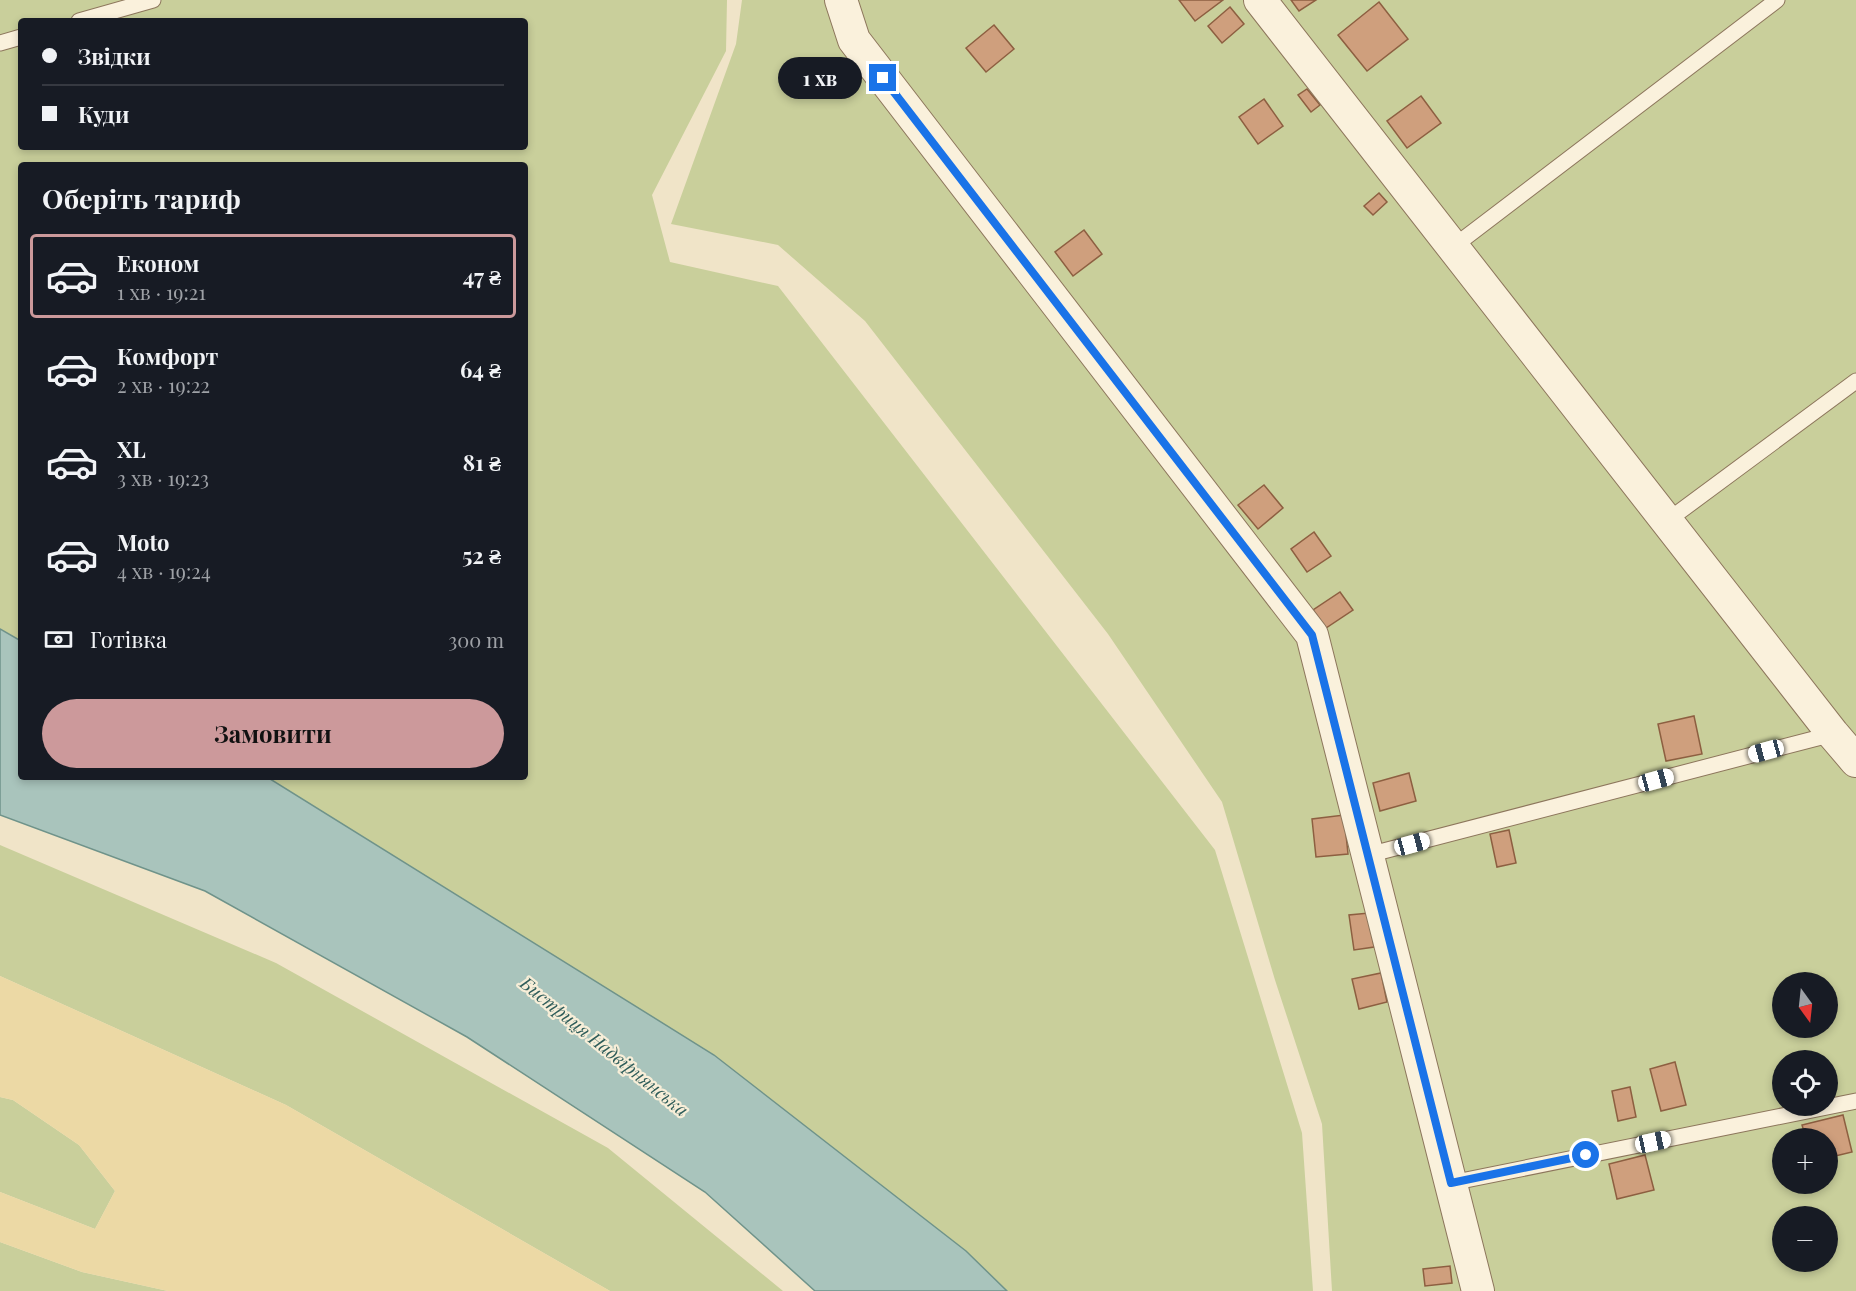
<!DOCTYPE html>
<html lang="uk">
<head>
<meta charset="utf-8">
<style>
	body { margin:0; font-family:"Playfair Display",serif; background:#242831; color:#f1f3f6; height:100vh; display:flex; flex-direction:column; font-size:22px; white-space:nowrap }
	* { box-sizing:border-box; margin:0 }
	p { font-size:20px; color:#9ea1a6 }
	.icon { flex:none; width:33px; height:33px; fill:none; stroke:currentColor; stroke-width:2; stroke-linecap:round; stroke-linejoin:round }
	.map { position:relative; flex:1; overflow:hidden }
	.details { position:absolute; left:18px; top:162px; width:510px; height:618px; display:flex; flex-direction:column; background:#171b24; border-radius:6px; box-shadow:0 3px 9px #0003 }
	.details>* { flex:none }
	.guide { position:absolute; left:18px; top:18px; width:510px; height:132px; border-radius:6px; box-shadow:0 3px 9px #0003; display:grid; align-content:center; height:132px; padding:0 24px; background:#171b24 }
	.needle { width:39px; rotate:165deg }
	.buttons { position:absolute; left:1772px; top:972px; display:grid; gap:12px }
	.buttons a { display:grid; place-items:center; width:66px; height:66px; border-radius:50%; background:#171b24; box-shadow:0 3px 9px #0003; font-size:30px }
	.end { position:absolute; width:27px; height:27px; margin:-14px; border:8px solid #1a73e8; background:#fff; box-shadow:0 0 0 3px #fff }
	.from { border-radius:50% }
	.bubble { position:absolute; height:42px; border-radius:21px; background:#171b24; box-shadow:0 3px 9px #0003; font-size:20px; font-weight:700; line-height:42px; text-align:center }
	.car { position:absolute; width:18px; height:36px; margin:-18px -9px; border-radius:8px; box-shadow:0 0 4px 2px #0007; background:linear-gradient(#fff 24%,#345 0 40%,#fff 0 76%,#345 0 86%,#fff 0) }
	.guide b { display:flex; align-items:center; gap:21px; height:57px; font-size:22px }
	.guide b+b { border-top:2px solid #363941 }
	.guide i { width:15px; height:15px; background:#f1f3f6 }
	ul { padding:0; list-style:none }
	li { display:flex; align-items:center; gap:18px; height:84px; margin:0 12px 9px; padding:0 12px; border:3px solid transparent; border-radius:6px }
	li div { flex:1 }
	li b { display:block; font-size:22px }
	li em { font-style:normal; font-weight:700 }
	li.on { border-color:#cc999b }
	li>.icon { width:54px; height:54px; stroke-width:1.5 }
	h2 { padding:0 24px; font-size:27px; line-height:72px }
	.pay { display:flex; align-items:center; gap:15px; height:66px; padding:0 24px; font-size:22px }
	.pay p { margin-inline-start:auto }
	.cta { display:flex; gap:12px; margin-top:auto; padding:12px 24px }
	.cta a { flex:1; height:69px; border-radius:36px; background:#cc999b; color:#111; font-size:24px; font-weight:700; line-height:69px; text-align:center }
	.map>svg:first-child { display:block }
</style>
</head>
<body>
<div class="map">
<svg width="1856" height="1291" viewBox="0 0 1856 1291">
	<rect width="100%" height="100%" fill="#f0e4c8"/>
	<path fill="#c9cf9b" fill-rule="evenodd" d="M0 0H727L726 51 652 195 670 262 778 286 1215 850 1302 1133 1313 1291H1007L966 1251 714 1055 267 777H525V165H21V641L0 629ZM21 21H525V147H21Z
		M742 0H1856V1291H1332L1322 1124 1275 980 1222 802 1108 634 865 321 778 245 671 224 736 44ZM1782 982H1827V1028H1782ZM1782 1060H1827V1106H1782ZM1782 1138H1827V1184H1782ZM1782 1216H1827V1262H1782Z
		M0 845 276 963 608 1148 783 1291H610L286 1105 0 976Z
		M0 1097 13 1100 79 1145 115 1191 95 1229 0 1192Z
		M0 1242 82 1272 168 1291H0Z"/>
	<path fill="#ecd9a5" d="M0 976 286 1105 610 1291H168L82 1272 0 1242V1192L95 1229 115 1191 79 1145 13 1100 0 1097Z"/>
	<path fill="#a9c4bc" stroke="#6f938a" stroke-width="1.5" d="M0 629 21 641V777H267L714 1055 966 1251 1007 1291H815L705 1192 467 1037 205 891 0 815Z"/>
	<path fill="#cf9f7d" stroke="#8d5f41" stroke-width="1.5" d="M1179 0H1223L1195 21Z
		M1291 0H1316L1299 11Z
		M1379 2 1408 39 1367 71 1338 35Z
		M1230 7 1244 24 1222 43 1208 26Z
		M994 25 1014 49 986 72 966 48Z
		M1307 89 1320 105 1311 112 1298 95Z
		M1421 96 1441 123 1407 148 1387 121Z
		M1264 99 1283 126 1258 144 1239 117Z
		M1379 193 1387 202 1373 215 1364 206Z
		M1084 230 1102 254 1073 276 1055 252Z
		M1264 485 1283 508 1258 529 1238 505Z
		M1314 532 1331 556 1307 572 1291 549Z
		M1340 592 1353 610 1326 628 1313 610Z
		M1694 716 1702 754 1666 761 1658 724Z
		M1409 773 1416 801 1380 811 1373 783Z
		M1344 815 1348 854 1316 857 1312 819Z
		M1509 830 1516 863 1497 867 1490 834Z
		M1369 913 1374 947 1354 950 1349 915Z
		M1381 973 1387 1002 1359 1009 1352 979Z
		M1675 1062 1686 1105 1661 1111 1650 1069Z
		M1630 1087 1636 1117 1618 1121 1612 1091Z
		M1843 1115 1852 1152 1827 1158V1138H1806L1802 1125Z
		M1645 1155 1654 1190 1617 1199 1609 1164Z
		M1450 1266 1452 1283 1425 1286 1423 1269Z"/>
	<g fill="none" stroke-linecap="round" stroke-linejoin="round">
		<g stroke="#8d765c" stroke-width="17">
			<path id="service" d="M79 21 153 0
				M0 43 21 37
				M1453 247 1777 0
				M1667 521 1856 381
				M1368 855 1833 734
				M1451 1183 1856 1101"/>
		</g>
		<g stroke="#8d765c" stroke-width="34">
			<path id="minor" d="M841 0 854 40 1312 635 1478 1291
				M1260 0 1833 734 1856 761"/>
		</g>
		<use href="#service" stroke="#faf1dc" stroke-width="15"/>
		<use href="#minor" stroke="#faf1dc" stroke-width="32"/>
	</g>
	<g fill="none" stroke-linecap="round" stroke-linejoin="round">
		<path stroke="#1a73e8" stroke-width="8" d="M883 78 1312 635 1451 1183 1586 1155"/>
	</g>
	<g text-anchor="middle" stroke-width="4.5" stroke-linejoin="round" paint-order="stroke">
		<g font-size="18" font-style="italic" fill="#2f5d5a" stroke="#f7eed8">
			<text transform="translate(604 1047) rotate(39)" y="6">Бистриця Надвірнянська</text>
		</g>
	</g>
</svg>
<div class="buttons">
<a><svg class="needle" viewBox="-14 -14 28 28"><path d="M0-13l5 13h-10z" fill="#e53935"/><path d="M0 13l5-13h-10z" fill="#9ea1a6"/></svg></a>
<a><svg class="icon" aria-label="locate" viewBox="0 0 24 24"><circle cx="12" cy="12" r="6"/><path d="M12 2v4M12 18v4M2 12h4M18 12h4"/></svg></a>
<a>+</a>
<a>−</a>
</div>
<i class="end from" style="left:1586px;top:1155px"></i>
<i class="end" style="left:883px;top:78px"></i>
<div class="bubble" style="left:778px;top:57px;width:84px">1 хв</div>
<i class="car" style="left:1766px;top:751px;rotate:255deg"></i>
<i class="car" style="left:1656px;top:780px;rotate:75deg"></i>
<i class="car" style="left:1412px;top:844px;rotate:75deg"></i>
<i class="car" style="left:1653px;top:1142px;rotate:78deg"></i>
<div class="guide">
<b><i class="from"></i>Звідки</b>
<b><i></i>Куди</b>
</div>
<section class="details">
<h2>Оберіть тариф</h2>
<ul>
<li class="on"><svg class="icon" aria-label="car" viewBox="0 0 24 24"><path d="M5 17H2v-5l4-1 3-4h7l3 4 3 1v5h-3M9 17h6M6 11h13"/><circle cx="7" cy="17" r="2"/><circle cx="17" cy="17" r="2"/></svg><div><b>Економ</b><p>1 хв · 19:21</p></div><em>47 ₴</em></li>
<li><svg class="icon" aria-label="car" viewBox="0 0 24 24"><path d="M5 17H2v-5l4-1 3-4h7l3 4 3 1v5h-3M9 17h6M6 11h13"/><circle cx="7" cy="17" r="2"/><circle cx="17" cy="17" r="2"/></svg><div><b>Комфорт</b><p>2 хв · 19:22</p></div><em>64 ₴</em></li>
<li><svg class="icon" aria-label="car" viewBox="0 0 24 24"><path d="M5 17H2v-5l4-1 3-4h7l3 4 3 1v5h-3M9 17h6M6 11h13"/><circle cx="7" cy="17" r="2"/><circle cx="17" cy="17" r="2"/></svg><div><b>XL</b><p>3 хв · 19:23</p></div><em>81 ₴</em></li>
<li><svg class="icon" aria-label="car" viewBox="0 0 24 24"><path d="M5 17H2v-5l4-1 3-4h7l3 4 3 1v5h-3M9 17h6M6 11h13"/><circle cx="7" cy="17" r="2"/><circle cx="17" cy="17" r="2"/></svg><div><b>Moto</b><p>4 хв · 19:24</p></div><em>52 ₴</em></li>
</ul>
<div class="pay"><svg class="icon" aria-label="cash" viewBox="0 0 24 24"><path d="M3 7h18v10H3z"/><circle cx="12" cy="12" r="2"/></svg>Готівка<p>300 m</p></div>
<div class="cta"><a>Замовити</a></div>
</section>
</div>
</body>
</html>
